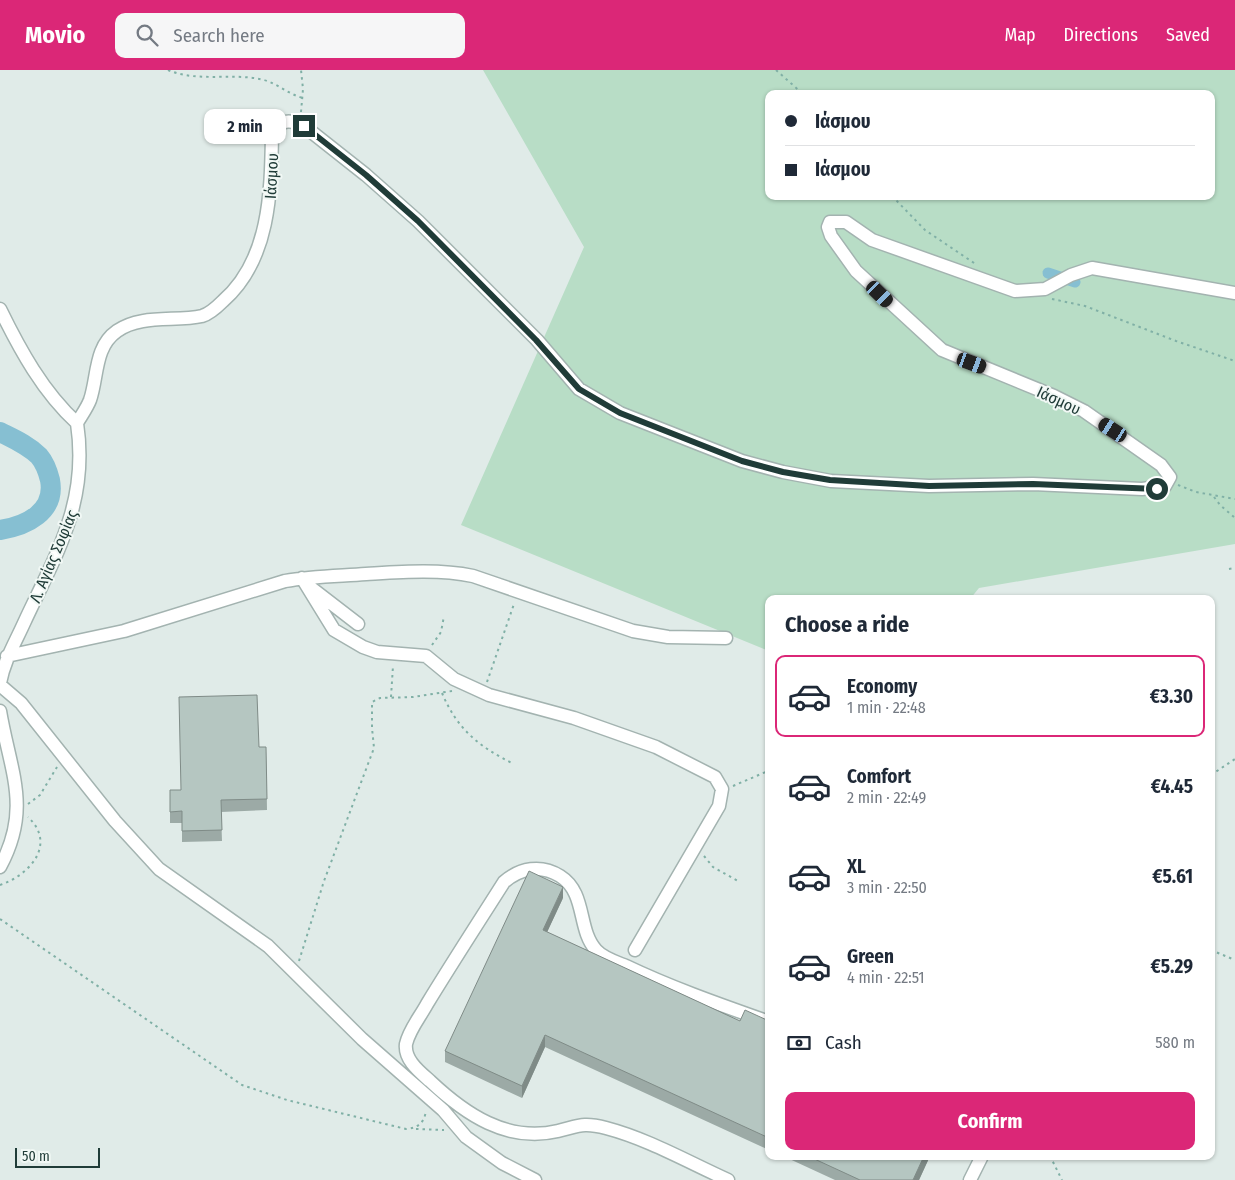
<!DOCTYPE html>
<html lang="en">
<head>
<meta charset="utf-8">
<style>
	body { margin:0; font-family:"Fira Sans Condensed",sans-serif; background:#f6f6f7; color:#1f2937; height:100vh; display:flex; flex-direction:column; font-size:19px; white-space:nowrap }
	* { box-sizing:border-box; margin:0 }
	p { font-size:16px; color:#747a83 }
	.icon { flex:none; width:28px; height:28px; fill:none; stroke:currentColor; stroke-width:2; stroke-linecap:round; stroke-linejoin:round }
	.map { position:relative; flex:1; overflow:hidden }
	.details { position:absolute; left:765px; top:525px; width:450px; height:565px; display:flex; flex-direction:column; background:#fff; border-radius:10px; box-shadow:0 1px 4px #0004 }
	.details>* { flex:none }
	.banner { position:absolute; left:765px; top:20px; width:450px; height:110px; border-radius:10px; box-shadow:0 1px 4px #0004; display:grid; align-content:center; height:110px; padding:0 20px; background:#fff }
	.scale { position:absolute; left:15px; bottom:12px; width:85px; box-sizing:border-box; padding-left:5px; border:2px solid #203c38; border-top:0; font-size:14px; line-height:18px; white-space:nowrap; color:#203c38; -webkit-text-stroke:4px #f1f8f5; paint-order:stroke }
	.end { position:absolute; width:22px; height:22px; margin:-11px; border:6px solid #203c38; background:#fff; box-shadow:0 0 0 2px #fff }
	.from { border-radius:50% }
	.bubble { position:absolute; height:35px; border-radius:10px; background:#fff; box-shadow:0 1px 4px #0004; font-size:16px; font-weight:700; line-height:35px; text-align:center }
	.car { position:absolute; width:15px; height:30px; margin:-15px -8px; border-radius:6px; box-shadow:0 0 4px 1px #0007; background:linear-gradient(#222 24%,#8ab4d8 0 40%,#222 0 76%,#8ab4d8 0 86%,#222 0) }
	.banner b { display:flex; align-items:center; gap:18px; height:48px; font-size:19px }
	.banner b+b { border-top:1px solid #e0e1e3 }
	.banner i { width:12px; height:12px; background:#1f2937 }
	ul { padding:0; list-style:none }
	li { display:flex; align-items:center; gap:15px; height:82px; margin:0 10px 8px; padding:0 10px; border:2px solid transparent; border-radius:10px }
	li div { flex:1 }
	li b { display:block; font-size:19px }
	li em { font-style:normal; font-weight:700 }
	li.current { border-color:#db2777 }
	li>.icon { width:45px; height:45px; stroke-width:1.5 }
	h2 { padding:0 20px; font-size:22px; line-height:60px }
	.pay { display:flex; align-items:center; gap:12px; height:55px; padding:0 20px; font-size:19px }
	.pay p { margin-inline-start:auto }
	.primary-button { display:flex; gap:10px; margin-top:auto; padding:10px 20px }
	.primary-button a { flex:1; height:58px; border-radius:10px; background:#db2777; color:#fff; font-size:20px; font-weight:700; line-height:58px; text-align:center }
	header { display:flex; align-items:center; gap:30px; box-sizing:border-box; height:70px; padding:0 25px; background:#db2777; color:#fff }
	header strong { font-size:24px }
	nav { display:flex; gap:28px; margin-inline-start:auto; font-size:18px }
	.search { width:350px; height:45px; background:#f6f6f7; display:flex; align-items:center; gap:12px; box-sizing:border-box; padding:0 18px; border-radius:10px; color:#747a83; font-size:19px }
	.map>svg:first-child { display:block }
</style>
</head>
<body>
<header>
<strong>Movio</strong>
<div class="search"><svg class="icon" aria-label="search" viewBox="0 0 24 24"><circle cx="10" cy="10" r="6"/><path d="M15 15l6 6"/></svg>Search here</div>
<nav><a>Map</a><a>Directions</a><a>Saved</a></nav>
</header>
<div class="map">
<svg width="1235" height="1110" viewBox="0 0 1235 1110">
	<rect width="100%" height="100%" fill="#e0ebe8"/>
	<path fill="#b8ddc6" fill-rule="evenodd" d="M483 0H1235V474L979 518 970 529H769V581L461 455 584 177ZM769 24H1211V126H769Z"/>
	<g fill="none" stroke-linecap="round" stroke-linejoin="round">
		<path stroke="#86bfd2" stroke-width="11" d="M1048 203 1075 212"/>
		<path stroke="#86bfd2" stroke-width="20" d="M0 362C14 369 28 375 39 386 45 393 48 402 50 410 56 442 26 456 0 460"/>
		<g stroke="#a3b3b0" stroke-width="15">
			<path id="minor" d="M0 239C20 280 43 322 77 353
				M77 353C81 346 87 338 90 330 98 307 94 277 117 261 141 244 175 252 202 246 209 244 218 236 223 231 270 190 271 122 272 65 279 49 290 49 304 56L366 105 418 151 537 270 579 319 620 343 742 391 783 402 831 411 929 416 1033 414 1142 419 1165 416 1170 407 1161 395 1084 341 1054 326 942 280 856 201 831 166 828 157 830 152H846L872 170 1015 221 1045 219 1071 205 1092 198 1235 223
				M302 508 334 560 363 577 377 582 426 586 454 609 489 625 574 648 656 677 715 707 722 719 719 736 635 880
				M310 517 358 554
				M7 586 124 561 285 511C312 506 339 506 366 504 401 502 438 499 473 506L633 561 668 567 726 568
				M0 613C4 591 15 573 24 553 56 484 89 433 77 353
				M0 615 21 633 115 751 159 799 268 876 362 969 443 1040 466 1067 502 1093 535 1110
				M0 641C10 701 32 738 0 797
				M728 1110C688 1092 648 1069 606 1058 583 1052 579 1056 558 1061 507 1073 465 1044 430 1011 420 1002 404 990 406 974 409 960 420 947 427 934 452 893 478 853 504 812 520 798 541 794 560 806 587 823 577 859 596 880 603 888 616 892 626 896 672 918 721 935 769 952
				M970 1110 982 1086"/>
		</g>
		<path stroke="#80b0a6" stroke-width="2" stroke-dasharray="2.5 4" stroke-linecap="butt" d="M168 0C198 13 233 2 264 10 278 14 288 24 303 28
			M776 0 803 24
			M301 42 303 19 301 0
			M892 126 925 160 977 195
			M1052 229 1085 236 1176 271 1235 291
			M1178 415 1196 422 1235 429
			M1214 427 1220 435 1235 448
			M1229 499 1235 498
			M432 575 441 562 444 546
			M487 612 514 534
			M442 623C457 659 479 677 514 694
			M391 627 393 596
			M1211 705 1235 689
			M733 716 768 701
			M28 734 40 725 57 697
			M704 786 713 797 738 811
			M0 815C30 805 57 774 28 747
			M0 849 242 1015 287 1030 406 1059C418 1058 424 1053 426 1041
			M1211 880 1235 890
			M299 891 324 811 374 678 372 658V632L380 628 413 627 452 621
			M416 1059 444 1060
			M1050 1086 1062 1110"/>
		<use href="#minor" stroke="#fff" stroke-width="12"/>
	</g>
	<path fill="#9caaa6" d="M259 677H266L267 740 221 742 222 771 182 772V753H170V720H181Z
		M563 828 547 862 740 951H769V1080L545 977 522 1028 445 992V981Z
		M783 1086H930L919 1110H835Z"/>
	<path fill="#7f8b87" d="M563 817V828L543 871V860Z
		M545 965V977L522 1028V1016Z
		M924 1086H930L919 1110H913Z"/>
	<path fill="#b5c6c1" stroke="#7f8b87" d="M257 625 259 677H266L267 729 221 730 222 760 182 761V741L170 742V720H181L179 627Z
		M529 801 563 817 543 860 740 951 745 940 769 951V1068L545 965 522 1016 445 981Z
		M808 1086H924L913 1110H860Z"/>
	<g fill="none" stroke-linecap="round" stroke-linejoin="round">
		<path stroke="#203c38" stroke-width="6" d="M304 56 366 105 418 151 536 270 579 319 620 343 742 391 783 402 830 410 929 416 1033 414 1157 419"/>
	</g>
	<g text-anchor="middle" stroke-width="4" stroke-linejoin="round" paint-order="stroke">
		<g font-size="16" fill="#203c38" stroke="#f1f8f5">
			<text transform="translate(271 106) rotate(-87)" y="6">Ιάσμου</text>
			<text transform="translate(1059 330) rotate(25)" y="6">Ιάσμου</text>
			<text transform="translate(53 486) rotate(-67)" y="6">Λ. Αγίας Σοφίας</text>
		</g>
	</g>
</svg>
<div class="scale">50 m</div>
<i class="end from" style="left:1157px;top:419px"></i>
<i class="end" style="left:304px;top:56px"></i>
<div class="bubble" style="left:204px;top:39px;width:82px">2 min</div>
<i class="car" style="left:880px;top:224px;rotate:134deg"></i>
<i class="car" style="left:972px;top:293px;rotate:110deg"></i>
<i class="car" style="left:1113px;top:360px;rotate:303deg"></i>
<div class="banner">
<b><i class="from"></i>Ιάσμου</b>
<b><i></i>Ιάσμου</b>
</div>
<section class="details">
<h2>Choose a ride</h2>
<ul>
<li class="current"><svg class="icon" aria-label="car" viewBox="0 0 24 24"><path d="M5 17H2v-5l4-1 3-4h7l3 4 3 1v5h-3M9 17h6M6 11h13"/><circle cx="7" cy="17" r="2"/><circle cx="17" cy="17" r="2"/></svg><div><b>Economy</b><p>1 min · 22:48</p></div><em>€3.30</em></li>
<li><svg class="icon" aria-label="car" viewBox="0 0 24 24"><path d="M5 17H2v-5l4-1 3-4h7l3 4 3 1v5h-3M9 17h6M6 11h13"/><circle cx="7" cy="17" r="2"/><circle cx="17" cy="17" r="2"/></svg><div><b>Comfort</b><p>2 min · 22:49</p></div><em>€4.45</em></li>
<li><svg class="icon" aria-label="car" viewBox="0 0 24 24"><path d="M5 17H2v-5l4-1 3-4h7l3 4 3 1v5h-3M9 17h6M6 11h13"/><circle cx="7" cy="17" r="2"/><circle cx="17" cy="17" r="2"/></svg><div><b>XL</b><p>3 min · 22:50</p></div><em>€5.61</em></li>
<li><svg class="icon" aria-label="car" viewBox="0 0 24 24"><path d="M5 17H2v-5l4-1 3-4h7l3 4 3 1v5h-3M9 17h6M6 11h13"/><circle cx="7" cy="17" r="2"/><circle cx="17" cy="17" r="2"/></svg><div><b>Green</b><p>4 min · 22:51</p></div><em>€5.29</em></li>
</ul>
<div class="pay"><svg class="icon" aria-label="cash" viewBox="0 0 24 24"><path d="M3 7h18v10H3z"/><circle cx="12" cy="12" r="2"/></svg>Cash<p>580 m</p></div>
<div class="primary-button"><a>Confirm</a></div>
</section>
</div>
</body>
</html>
